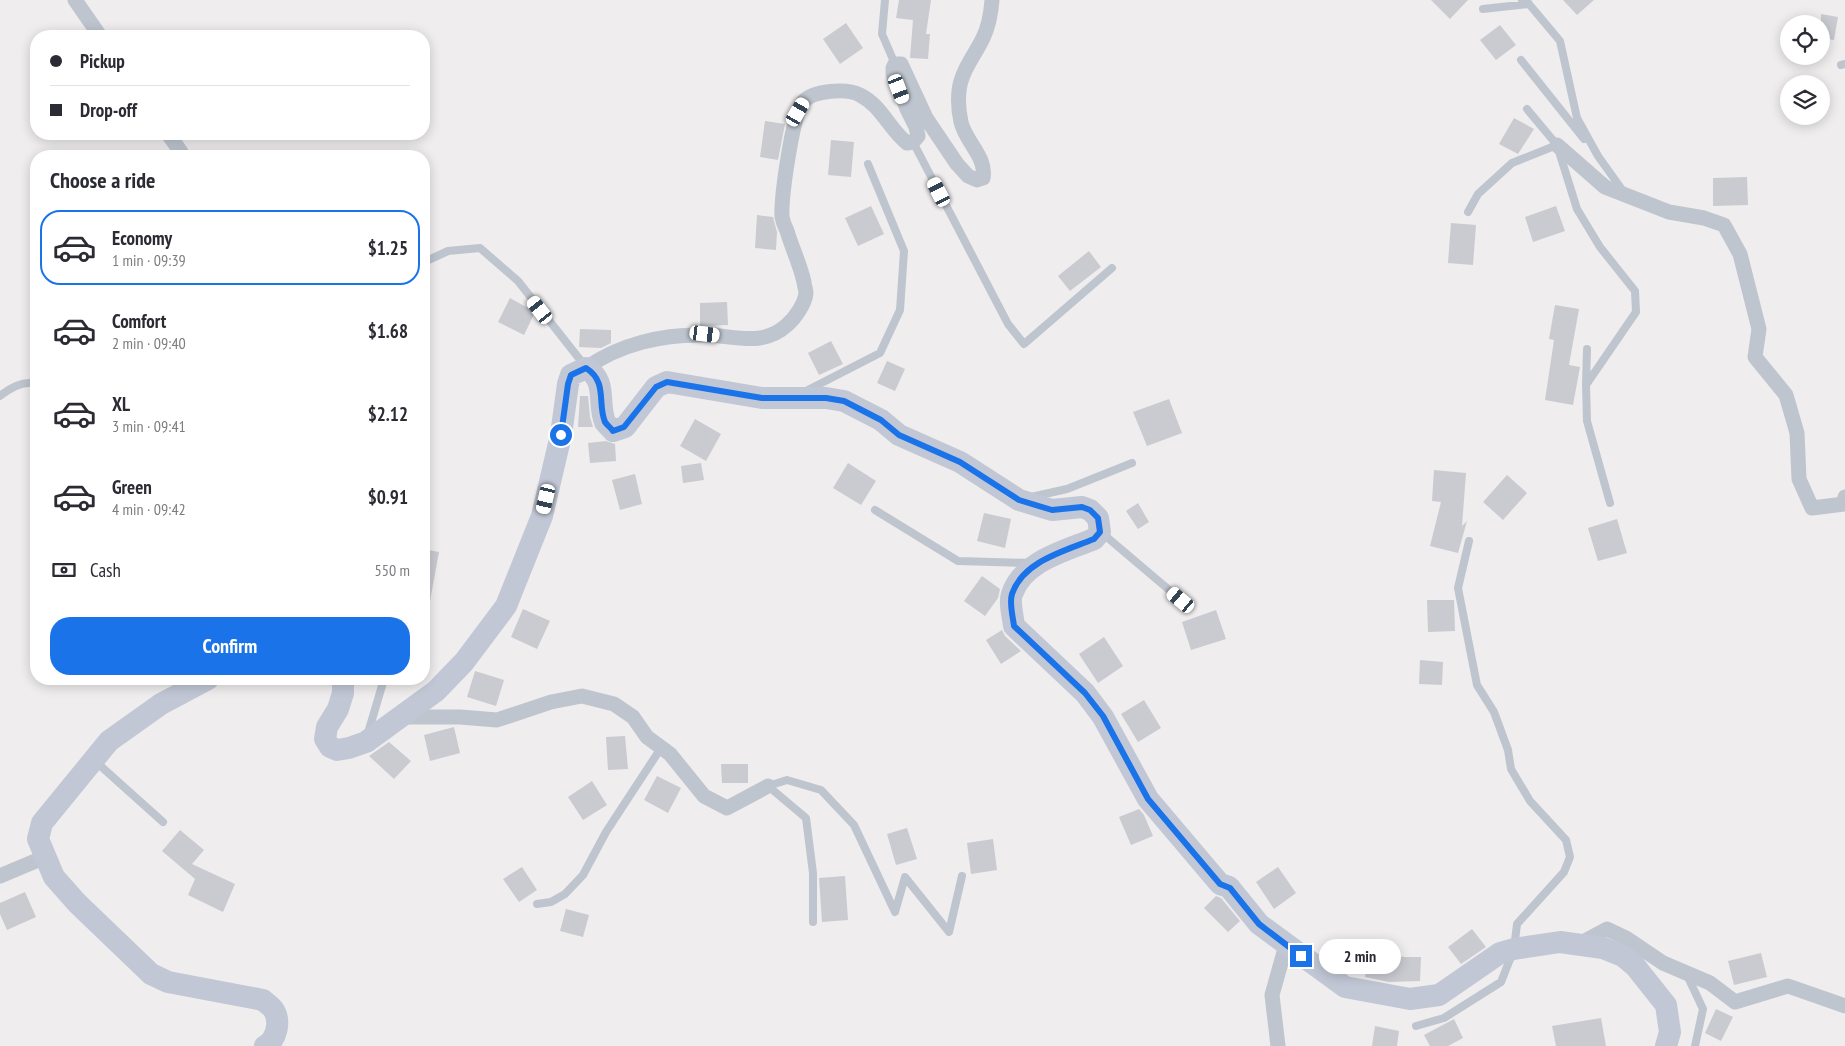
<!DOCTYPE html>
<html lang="en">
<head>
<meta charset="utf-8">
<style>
	body { margin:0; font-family:"PT Sans Narrow",sans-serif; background:#f2f2f3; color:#2b2b33; height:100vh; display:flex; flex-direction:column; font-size:19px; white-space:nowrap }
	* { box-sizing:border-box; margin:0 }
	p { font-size:16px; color:#7c7c81 }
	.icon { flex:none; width:28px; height:28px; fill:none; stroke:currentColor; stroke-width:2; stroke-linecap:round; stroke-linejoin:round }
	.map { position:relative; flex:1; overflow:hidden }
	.side { position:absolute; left:30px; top:150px; width:400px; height:535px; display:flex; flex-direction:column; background:#fff; border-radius:20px; box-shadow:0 2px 12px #0003 }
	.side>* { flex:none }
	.top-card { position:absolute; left:30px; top:30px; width:400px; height:110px; border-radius:20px; box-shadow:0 2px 12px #0003; display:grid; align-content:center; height:110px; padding:0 20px; background:#fff }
	.controls { position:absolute; left:1780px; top:15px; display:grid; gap:10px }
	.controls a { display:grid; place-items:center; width:50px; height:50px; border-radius:50%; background:#fff; box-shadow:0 2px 12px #0003; font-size:25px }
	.end { position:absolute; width:22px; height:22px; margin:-11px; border:6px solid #1a73e8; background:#fff; box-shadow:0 0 0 2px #fff }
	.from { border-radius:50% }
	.bubble { position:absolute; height:35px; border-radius:18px; background:#fff; box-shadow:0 2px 12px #0003; font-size:16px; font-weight:600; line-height:35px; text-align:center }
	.car { position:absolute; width:15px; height:30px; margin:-15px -8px; border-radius:6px; box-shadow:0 0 4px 1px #0007; background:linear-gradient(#fff 24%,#345 0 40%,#fff 0 76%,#345 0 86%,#fff 0) }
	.top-card b { display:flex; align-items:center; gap:18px; height:48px; font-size:19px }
	.top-card b+b { border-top:1px solid #e1e1e2 }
	.top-card i { width:12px; height:12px; background:#2b2b33 }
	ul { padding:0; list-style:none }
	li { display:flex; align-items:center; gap:15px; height:75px; margin:0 10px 8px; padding:0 10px; border:2px solid transparent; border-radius:20px }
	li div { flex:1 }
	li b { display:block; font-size:19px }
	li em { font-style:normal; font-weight:600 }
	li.selected { border-color:#1a73e8 }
	li>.icon { width:45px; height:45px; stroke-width:1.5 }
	h2 { padding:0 20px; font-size:22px; line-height:60px }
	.pay { display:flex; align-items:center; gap:12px; height:55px; padding:0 20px; font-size:19px }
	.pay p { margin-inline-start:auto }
	.primary-button { display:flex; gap:10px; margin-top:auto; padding:10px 20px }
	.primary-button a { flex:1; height:58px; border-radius:20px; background:#1a73e8; color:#fff; font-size:20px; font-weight:600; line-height:58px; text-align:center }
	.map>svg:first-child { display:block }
</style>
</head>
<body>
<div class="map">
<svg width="1845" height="1046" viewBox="0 0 1845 1046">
	<rect width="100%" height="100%" fill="#efeded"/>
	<path fill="#cacbd1" d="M899 0H931L926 34H930L928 59 910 58 913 20 896 18Z
		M1431 0H1468L1450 19Z
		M1563 0H1594L1577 15Z
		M1821 14 1838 17 1834 40 1821 38Z
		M846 23 863 48 840 64 823 39Z
		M1500 25 1516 45 1496 60 1480 40Z
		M1514 118 1534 129 1518 154 1499 144Z
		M765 121 785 124 778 160 760 157Z
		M831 140 854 142 851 177 828 175Z
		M1747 177 1748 205 1713 206V178Z
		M871 206 884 234 858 246 845 218Z
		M1556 206 1565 231 1533 242 1525 217Z
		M757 215 773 217 777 232 776 250 755 248Z
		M1451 223 1476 225 1473 265 1448 263Z
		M1089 251 1101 267 1070 291 1058 276Z
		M510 298 535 312 524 335 498 322Z
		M727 302 728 325 700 326V303Z
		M1555 305 1579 309 1569 365 1580 367 1573 405 1545 400 1554 340 1549 339Z
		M580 329 611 330V343L601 348 579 347Z
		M831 341 843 364 819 375 808 353Z
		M887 361 905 369 895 391 877 383Z
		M580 396H588L590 417 593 427H578Z
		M1169 399 1182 433 1147 446 1133 412Z
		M695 419 721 434 706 461 680 446Z
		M606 441 615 444 616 461 590 463 588 443Z
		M701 463 704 480 683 483 681 466Z
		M848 463 876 481 861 505 833 488Z
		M1434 470 1466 473 1462 526 1467 521 1458 553 1430 546 1441 502 1432 501Z
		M635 474 642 504 620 510 612 480Z
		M1507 475 1527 493 1503 520 1483 502Z
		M1138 503 1149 522 1138 529 1126 511Z
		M984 513 1011 519 1005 548 977 541Z
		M1617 519 1627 553 1598 561 1588 528Z
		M424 549 439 552 430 601 424 600Z
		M982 576 1000 589 998 598 985 616 964 601Z
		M1427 600H1454L1455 631 1428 632Z
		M523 609 550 621 537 649 511 637Z
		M1216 610 1226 639 1191 650 1182 622Z
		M1002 630 1005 636 1021 651 1001 664 986 640Z
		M1104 637 1123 666 1098 683 1079 654Z
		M1420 660 1443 662 1442 685 1419 684Z
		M475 671 504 680 496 706 467 697Z
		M1144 700 1161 728 1138 742 1121 714Z
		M454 727 460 753 430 761 424 735Z
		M625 736 628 769 608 770 606 737Z
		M389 742 411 761 394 779 369 756Z
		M721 764H748V783H722Z
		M657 776 681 788 668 813 644 800Z
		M592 781 607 805 583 820 568 797Z
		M1139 809 1144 815 1153 836 1131 845 1119 817Z
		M907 828 917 859 896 865 887 834Z
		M180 830 204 850 192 864 235 884 223 912 188 895 195 879 162 851Z
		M993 839 997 870 971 874 967 843Z
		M522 867 537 890 519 902 503 879Z
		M1278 867 1296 893 1274 909 1256 882Z
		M845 876 848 920 822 922 819 878Z
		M25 892 36 917 7 930 0 914V903Z
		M1216 896 1221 898 1240 921 1228 932 1204 908Z
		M566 909 589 915 583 937 560 931Z
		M1472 929 1486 947 1461 964 1448 947Z
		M1369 950 1404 957H1421L1420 981 1389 982 1365 977Z
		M1761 953 1767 977 1734 985 1728 961Z
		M1716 1009 1733 1017 1721 1041 1705 1033Z
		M1601 1018 1606 1046H1556L1552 1026Z
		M1454 1019 1463 1038 1448 1046H1430L1424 1035Z
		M1375 1026 1399 1031 1397 1046H1372Z"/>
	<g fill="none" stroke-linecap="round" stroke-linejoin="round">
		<path stroke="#bec5ce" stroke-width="8" d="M885 0 882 34 895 64
			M1522 0 1529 4 1560 41 1577 118 1598 156 1623 191
			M1483 9 1529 4
			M1521 60 1584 139
			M1841 65 1845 64
			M1527 109 1557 145 1577 209 1600 247 1635 291 1636 312 1586 385 1587 421 1610 503
			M913 142 1008 324 1024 344 1112 268
			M1468 212 1478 194 1512 163 1557 145
			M424 262 448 251 480 248 518 281 585 366
			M1586 385 1587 349
			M806 391 880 353 900 310 904 251 868 164
			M0 396C10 388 23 380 36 384
			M1031 497 1067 489 1132 463
			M875 510 958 561 1030 563
			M1102 533 1181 600
			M368 733 384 679
			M95 761 163 822
			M768 786 787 780 821 790 854 825 895 912 905 877 949 932 962 876
			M768 786 806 818 813 873V922
			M537 904 551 902 565 894 583 875 606 832 661 748
			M1687 975 1703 1009 1695 1046
			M1416 1026 1444 1018 1501 982 1514 949 1517 924 1564 872 1570 857 1566 840 1530 801 1511 769 1508 750 1494 712 1477 685 1458 588 1469 541"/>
		<path stroke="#bec5ce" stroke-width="15" d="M75 0 100 36
			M168 134 181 152V156
			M1557 145 1605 187 1669 212 1704 218 1724 225 1740 254 1759 329 1755 357 1786 395 1797 433 1799 479 1812 508 1844 504 1845 497
			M586 368C620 344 663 334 704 335 733 335 762 348 787 325 795 318 805 304 806 293 806 290 804 285 804 282 800 264 792 248 787 231 785 227 783 222 782 217 781 198 792 116 803 102 813 90 847 88 860 95 882 106 889 129 907 143L913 142 918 136 916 127 907 109 893 74V68L895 64H901L926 118 957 164 968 176 977 180 983 178C987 157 965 141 961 122 959 113 958 100 959 91 961 71 975 55 983 38 989 26 991 13 992 0
			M402 717H460L497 720 551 702 582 696 614 704 633 717 647 737 670 754 704 796 727 808 768 786
			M0 876 45 857
			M1579 944 1607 929 1626 938 1663 963 1710 983 1735 1002 1788 986 1845 1006
			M1278 1046 1272 995 1286 945"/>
		<path stroke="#c1c7d5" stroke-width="22" d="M208 679 161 704 109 741 42 823 38 839 54 877 77 903 151 974 168 982 263 1000C266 1003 271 1006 273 1009 281 1020 277 1040 265 1046
			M343 679V693L338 709 327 727 325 739 330 747 337 750 349 748 366 742 436 691 464 662 506 606 542 516 561 435 568 384 571 375 586 368C608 381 597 403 605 422 607 425 611 428 613 431L625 427 656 387 667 382 762 398H826L844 401 881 420 899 435 960 462 1019 500 1052 510 1082 507 1090 510 1098 518 1100 532 1094 539C1065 551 1023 561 1012 594 1009 602 1013 617 1014 626L1085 693 1103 717 1148 799 1220 884 1229 887 1259 924 1345 987 1410 999 1439 995 1500 953 1514 949 1560 942 1603 948 1623 956 1635 966 1666 1005 1670 1032 1666 1046"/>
	</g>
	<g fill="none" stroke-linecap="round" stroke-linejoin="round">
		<path stroke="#1a73e8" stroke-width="6" d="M561 435 568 384 571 375 586 368C608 382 597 403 605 422 607 425 611 428 613 431L624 427 656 387 667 382 762 398H826L844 401 881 420 899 435 960 462 1019 500 1052 510 1082 507 1090 510 1098 518 1100 532 1094 539C1065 551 1023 561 1012 594 1009 603 1013 617 1014 626L1085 693 1103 716 1148 799 1220 884 1230 888 1259 924 1301 956"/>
	</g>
</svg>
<div class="controls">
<a><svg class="icon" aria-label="locate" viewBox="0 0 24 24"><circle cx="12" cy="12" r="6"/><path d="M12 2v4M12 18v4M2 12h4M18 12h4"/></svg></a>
<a><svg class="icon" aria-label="layers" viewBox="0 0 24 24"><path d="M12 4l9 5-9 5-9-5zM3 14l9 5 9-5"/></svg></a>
</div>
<i class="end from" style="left:561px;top:435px"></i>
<i class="end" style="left:1301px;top:956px"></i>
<div class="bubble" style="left:1319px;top:939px;width:82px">2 min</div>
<i class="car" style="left:899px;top:89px;rotate:159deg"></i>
<i class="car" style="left:798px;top:112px;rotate:30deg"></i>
<i class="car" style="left:939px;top:192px;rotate:333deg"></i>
<i class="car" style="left:540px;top:310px;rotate:322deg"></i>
<i class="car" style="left:705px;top:334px;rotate:97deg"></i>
<i class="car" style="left:546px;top:499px;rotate:193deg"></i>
<i class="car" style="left:1181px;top:600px;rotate:310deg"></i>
<div class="top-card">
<b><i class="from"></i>Pickup</b>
<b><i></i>Drop-off</b>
</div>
<section class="side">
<h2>Choose a ride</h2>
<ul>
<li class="selected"><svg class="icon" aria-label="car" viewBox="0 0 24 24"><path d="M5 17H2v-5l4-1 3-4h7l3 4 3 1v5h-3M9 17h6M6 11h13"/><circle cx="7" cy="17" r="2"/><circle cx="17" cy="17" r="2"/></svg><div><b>Economy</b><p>1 min · 09:39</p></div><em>$1.25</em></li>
<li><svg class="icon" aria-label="car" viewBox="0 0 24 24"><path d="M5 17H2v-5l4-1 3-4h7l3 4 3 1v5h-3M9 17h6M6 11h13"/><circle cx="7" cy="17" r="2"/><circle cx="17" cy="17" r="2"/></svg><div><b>Comfort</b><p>2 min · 09:40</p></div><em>$1.68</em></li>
<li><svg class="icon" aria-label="car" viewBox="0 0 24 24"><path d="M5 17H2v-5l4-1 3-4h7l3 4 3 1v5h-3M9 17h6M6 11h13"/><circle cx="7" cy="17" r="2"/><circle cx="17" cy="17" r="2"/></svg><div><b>XL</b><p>3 min · 09:41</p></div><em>$2.12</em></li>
<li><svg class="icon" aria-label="car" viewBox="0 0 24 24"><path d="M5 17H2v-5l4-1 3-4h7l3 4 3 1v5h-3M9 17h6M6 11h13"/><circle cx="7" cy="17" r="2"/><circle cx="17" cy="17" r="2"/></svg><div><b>Green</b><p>4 min · 09:42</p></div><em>$0.91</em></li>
</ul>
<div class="pay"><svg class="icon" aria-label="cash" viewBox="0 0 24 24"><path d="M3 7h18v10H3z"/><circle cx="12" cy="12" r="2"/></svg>Cash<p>550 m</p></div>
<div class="primary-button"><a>Confirm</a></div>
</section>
</div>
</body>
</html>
